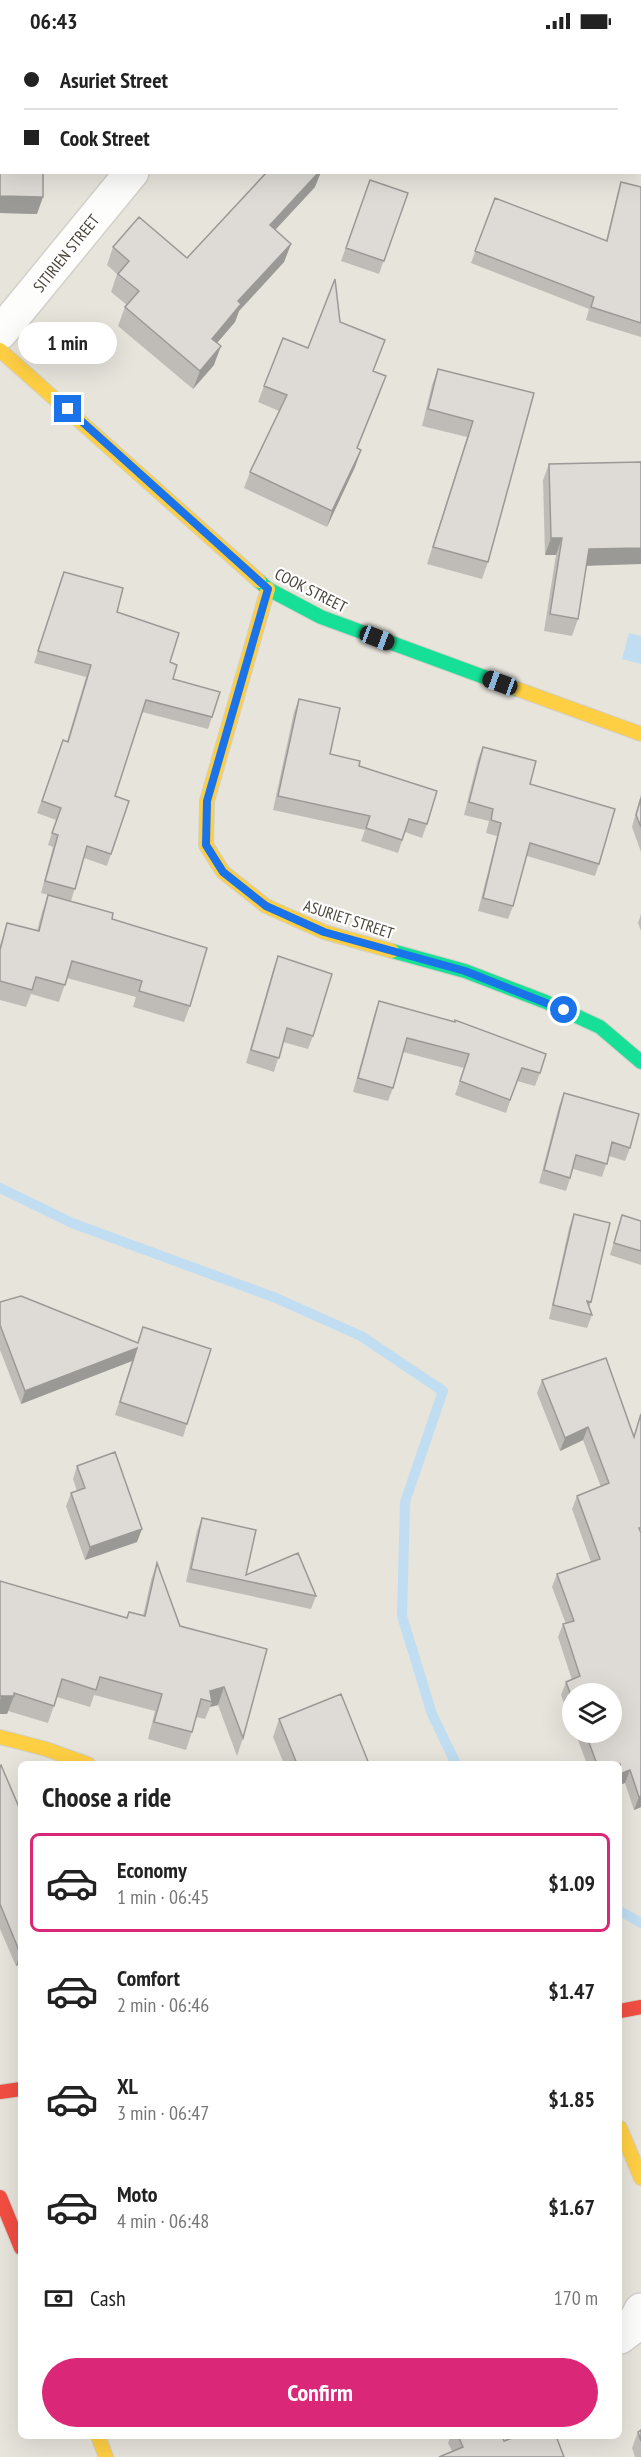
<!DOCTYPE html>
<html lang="en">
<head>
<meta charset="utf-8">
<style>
	body { margin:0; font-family:"PT Sans Narrow",sans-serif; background:#f2f2f2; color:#222; height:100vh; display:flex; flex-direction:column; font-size:22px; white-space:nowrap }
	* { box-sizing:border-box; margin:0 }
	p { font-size:20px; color:#767676 }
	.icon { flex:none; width:33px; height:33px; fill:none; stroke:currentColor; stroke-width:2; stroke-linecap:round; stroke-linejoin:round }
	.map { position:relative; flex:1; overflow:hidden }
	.panel { position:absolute; left:18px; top:1719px; width:604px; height:678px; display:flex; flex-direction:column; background:#fff; border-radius:9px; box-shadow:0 6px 24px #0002 }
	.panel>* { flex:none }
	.banner { position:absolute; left:0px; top:0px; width:642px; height:132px; box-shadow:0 6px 24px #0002; display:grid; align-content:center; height:132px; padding:0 24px; background:#fff }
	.controls { position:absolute; left:562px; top:1641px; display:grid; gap:12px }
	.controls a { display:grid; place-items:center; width:60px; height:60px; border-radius:50%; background:#fff; box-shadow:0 6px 24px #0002; font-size:30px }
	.end { position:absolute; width:27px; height:27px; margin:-14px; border:8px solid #1a73e8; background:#fff; box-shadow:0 0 0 3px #fff }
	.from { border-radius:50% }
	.bubble { position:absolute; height:42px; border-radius:21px; background:#fff; box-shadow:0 6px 24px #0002; font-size:20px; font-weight:800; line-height:42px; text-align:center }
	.car { position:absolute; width:18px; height:36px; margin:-18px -9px; border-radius:8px; box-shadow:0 0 4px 2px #0007; background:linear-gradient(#222 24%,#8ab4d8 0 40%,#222 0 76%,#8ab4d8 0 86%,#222 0) }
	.banner b { display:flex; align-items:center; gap:21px; height:57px; font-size:22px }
	.banner b+b { border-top:2px solid #e0e0e0 }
	.banner i { width:15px; height:15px; background:#222 }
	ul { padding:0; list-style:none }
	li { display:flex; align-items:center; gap:18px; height:99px; margin:0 12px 9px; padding:0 12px; border:3px solid transparent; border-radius:9px }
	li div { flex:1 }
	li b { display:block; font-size:22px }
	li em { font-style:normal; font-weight:800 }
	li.on { border-color:#db2777 }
	li>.icon { width:54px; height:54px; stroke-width:1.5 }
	h2 { padding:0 24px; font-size:27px; line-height:72px }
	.pay { display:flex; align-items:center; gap:15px; height:66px; padding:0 24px; font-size:22px }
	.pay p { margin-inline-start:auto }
	.cta { display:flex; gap:12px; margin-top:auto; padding:12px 24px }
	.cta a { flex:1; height:69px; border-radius:36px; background:#db2777; color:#fff; font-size:24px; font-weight:800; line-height:69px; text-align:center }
	.status { display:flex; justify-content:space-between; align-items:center; height:42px; padding:0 30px; background:#fff; direction:ltr }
	.status svg { height:16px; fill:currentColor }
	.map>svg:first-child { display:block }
</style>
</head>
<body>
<div class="status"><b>06:43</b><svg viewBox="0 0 49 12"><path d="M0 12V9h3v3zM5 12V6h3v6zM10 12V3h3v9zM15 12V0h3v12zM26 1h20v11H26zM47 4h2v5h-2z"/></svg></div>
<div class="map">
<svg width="641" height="2415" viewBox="0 0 641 2415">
	<rect width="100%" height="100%" fill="#f4f2ee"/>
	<path fill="#e7e4dc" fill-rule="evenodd" d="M0 0H641V2415H0ZM2 2H640V130H2ZM573 1652H612V1690H573ZM21 1722H620V2394H21Z"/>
	<path fill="#c0ddf1" d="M629 591 641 594V622L622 617Z"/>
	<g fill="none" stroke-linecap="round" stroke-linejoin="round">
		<path stroke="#c0ddf1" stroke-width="10" d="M0 1146 72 1181 276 1256 361 1294 443 1349 405 1460 402 1574 432 1672 456 1722
			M620 1869 641 1881"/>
		<g stroke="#d2d0cb" stroke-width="36">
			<path id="street" d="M355 0 356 2
				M238 2 239 0
				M640 110H641
				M0 291 132 130
				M620 2295 632 2286 641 2268"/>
		</g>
		<g stroke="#d3cfc5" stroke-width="16">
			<path id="fast" d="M259 539 268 547 321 575 517 647
				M392 909 465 929 546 960 600 985 641 1020"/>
		</g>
		<g stroke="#d3cfc5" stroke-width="16">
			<path id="slow" d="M0 308 259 539
				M268 547 207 759 206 803 223 830 266 864 324 890 392 909
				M517 647 641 692
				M0 1695 46 1707 88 1722
				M620 2086 641 2136
				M98 2394 106 2415"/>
		</g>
		<g stroke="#d3cfc5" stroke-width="16">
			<path id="jam" d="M620 1969 641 1965
				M0 2050 21 2047
				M0 2155 21 2206"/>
		</g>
		<use href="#street" stroke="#fdfdfc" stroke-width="33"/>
		<use href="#fast" stroke="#16e098" stroke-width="14"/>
		<use href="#slow" stroke="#ffcf43" stroke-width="14"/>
		<use href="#jam" stroke="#f24e42" stroke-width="14"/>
	</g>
	<path fill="#bfbcb8" d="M0 0H98V2H2V130L37 172 0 171Z
		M370 138 408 151 379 232 341 219Z
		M621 140 641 145V295L586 278 589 267 471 221 495 156 606 199 617 153Z
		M315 145 275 188 291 202 284 220 239 269 235 280 217 301 214 323 193 347 118 284 125 265 127 263 111 250 117 232 107 223 113 205 187 216Z
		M340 280 373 329 380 351 357 407 361 408 355 425 327 485 244 446 250 430 279 369 258 360 264 344Z
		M438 327 534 351 488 520 482 537 427 522 467 395 422 384 432 343Z
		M549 422 586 524 578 577 572 594 544 589 556 513H545L543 438Z
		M64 530 117 570 170 620 173 637 212 675 208 687 142 670 115 754 129 759 107 824 84 816 71 859 41 851 53 805 48 803 56 778 37 771 63 698 67 699 86 635 34 621Z
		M299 657 330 712 359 724 427 782 422 796 405 790 398 811 361 799 365 788 273 768 294 670Z
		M483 705 530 742 599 822 595 834 527 814 513 864 508 877 478 869 497 794 486 791 489 779 464 773 478 717Z
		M641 752V810L632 785Z
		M48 853 112 877 190 964 184 980 133 965 136 955 67 936 59 960 31 952 26 965 0 958V903L7 881 37 889 42 870Z
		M641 872V889L638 881Z
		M278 914 313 994 308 1007 283 1000 274 1030 246 1021 273 928Z
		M379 959 540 1031 535 1044 517 1039 506 1071 455 1053 464 1026 403 1010 393 1046 388 1059 353 1050 374 973Z
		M564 1051 630 1106 625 1119 609 1114 602 1135 573 1127 566 1149 539 1141 559 1064Z
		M574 1172 591 1260 589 1265 592 1273 587 1286 549 1277 569 1186Z
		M622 1173 641 1179V1223L610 1213Z
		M0 1260 138 1301 143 1285 187 1382 183 1395 115 1373 132 1319 21 1362 0 1308Z
		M542 1338 634 1394 641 1370V1765L634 1768 625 1741 620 1743V1722H587L575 1690H612L573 1652V1685L561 1653 566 1640 572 1638 558 1595 563 1582H566L552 1545 557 1532 591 1520 572 1467 577 1454 601 1445 583 1398 560 1409 537 1351Z
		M77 1424 137 1500 85 1518 66 1464 71 1451 77 1449 73 1437Z
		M202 1476 246 1533 316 1554 311 1567 186 1540 197 1489Z
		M157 1521 180 1584 267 1607 243 1696 237 1714 218 1663 210 1665 205 1677 196 1675 192 1690 186 1708 148 1697 155 1669 94 1653 90 1665 57 1655 48 1681 8 1669 7 1672H0V1539L126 1576 129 1570 143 1574 151 1538Z
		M279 1677 369 1722H284L273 1695Z
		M0 1724 21 1770V1922L16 1924 0 1887Z
		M641 2388V2415H635L632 2406 638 2390Z
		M451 2394H502L504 2399 452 2409 448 2401Z"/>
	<path fill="#9b9996" d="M319 130H321L315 145 263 201 270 183Z
		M0 154 43 155 37 172 0 171Z
		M291 202 284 220 239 269 235 280 205 315 212 297 238 259Z
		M221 304 214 323 193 347 200 329Z
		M361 408 355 425 327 485 332 469Z
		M551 496H562L556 513H545Z
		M641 506V522L583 524 589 507Z
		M137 1306 132 1319 21 1362 25 1349Z
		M588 1385 583 1398 560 1409 565 1396Z
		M142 1487 137 1500 85 1518 90 1505Z
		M224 1645 218 1663 210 1665 212 1660 210 1649Z
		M1 1654H14L7 1672H0V1658Z
		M630 1728 625 1741 620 1743V1732Z
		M641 1754V1765L634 1768 639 1755Z
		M20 1911 21 1922 16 1924Z"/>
	<path fill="#dedbd6" stroke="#9b9996" stroke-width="1.5" d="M3 0H98V2H3Z
		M599 0H641V40L640 2H599Z
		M2 21V130H43V155L0 154V40Z
		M267 130H319L270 183 291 202 238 259 241 262 212 297 221 304 200 329 125 265 139 249 118 232 129 219 113 205 139 175 187 216Z
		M370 138 408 151 384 219 346 206Z
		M621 140 641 145V281L591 265 594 255 475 209 495 156 607 199Z
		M335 237 340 280 385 298 373 329 386 334 357 406 361 408 332 469 250 430 287 353 264 344 283 296 308 306Z
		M438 327 534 351 488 520 433 505 473 379 428 367Z
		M641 420V506L589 507 578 577 550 572 562 496H551L549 422Z
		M64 530 123 546 117 570 179 591 170 620 177 623 173 637 220 650 212 675 146 658 115 754 129 759 111 812 87 804 75 847 45 839 58 793 52 791 61 766 42 759 63 698 68 700 91 623 38 609Z
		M299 657 340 666 330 712 360 719 359 724 437 749 427 782 409 777 402 798 366 786 370 774 278 754Z
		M483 705 536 719 530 742 615 767 599 822 530 801 513 864 483 856 501 781 491 778 493 767 469 760Z
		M641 756V785L636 773Z
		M48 853 113 871 112 877 207 906 190 964 139 949 142 939 72 919 65 943 36 935 32 948 0 939V908L7 881 39 889Z
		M278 914 332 932 313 994 287 986 279 1016 251 1008Z
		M379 959 455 980V978L546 1012 540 1031 522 1026 510 1058 460 1039 469 1012 407 996 393 1046 358 1036Z
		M564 1051 639 1072 630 1106 612 1100 607 1122 576 1113 570 1136 544 1128Z
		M574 1172 610 1181 591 1260 587 1259 592 1273 553 1263Z
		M622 1173 641 1179V1209L614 1201Z
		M21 1254 138 1301 143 1285 211 1307 187 1382 120 1360 137 1306 25 1349 0 1283V1260Z
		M606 1316 634 1395 641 1372V1486H639L641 1491V1754L639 1755 630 1728 620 1732V1722H597L585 1690H612V1652H573V1659L566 1640 580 1634 563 1582 574 1579 557 1532 600 1517 577 1454 609 1441 588 1385 565 1396 542 1338Z
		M115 1410 142 1487 90 1505 71 1451 85 1446 77 1424Z
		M202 1476 256 1488 246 1533 298 1511 316 1554 191 1527Z
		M157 1521 180 1584 267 1607 243 1696 224 1645 210 1649 212 1660 201 1657 192 1690 154 1680 162 1652 100 1635 96 1648 62 1637 54 1664 14 1651V1654H0V1539L127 1576 129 1570 145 1574Z
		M341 1652 369 1722H297L279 1677Z
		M1 1723 21 1770 20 1911 0 1862V1724Z
		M641 2388V2399L638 2390Z
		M458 2394H502L504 2399 518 2394H556L564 2415H439L463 2405Z"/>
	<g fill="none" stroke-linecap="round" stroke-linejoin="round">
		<path stroke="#1a73e8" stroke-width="8" d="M68 367 268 547 207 759 206 803 223 830 266 864 324 890 465 929 564 968"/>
	</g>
	<g text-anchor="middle" stroke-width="4.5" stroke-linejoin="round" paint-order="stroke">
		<g font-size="16" fill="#4b4439" stroke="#fff">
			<text transform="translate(66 211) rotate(-51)" y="6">SITIRIEN STREET</text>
			<text transform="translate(311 548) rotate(27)" y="6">COOK STREET</text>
			<text transform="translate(349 877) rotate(18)" y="6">ASURIET STREET</text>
		</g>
	</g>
</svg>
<div class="controls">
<a><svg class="icon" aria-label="layers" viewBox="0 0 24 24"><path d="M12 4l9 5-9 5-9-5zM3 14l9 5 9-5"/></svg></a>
</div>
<i class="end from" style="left:564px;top:968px"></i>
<i class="end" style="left:68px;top:367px"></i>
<div class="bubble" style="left:18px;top:280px;width:99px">1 min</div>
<i class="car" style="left:377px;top:596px;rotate:111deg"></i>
<i class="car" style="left:500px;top:641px;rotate:290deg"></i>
<div class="banner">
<b><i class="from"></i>Asuriet Street</b>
<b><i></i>Cook Street</b>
</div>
<section class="panel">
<h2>Choose a ride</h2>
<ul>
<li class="on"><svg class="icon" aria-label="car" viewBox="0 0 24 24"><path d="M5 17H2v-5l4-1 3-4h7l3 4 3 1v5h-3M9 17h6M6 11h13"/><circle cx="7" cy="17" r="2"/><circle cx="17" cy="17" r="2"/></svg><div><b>Economy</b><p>1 min · 06:45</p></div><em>$1.09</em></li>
<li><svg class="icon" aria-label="car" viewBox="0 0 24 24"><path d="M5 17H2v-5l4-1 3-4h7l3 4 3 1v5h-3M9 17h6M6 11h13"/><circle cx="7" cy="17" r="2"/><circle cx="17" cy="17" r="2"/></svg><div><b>Comfort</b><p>2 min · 06:46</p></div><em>$1.47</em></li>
<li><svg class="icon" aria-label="car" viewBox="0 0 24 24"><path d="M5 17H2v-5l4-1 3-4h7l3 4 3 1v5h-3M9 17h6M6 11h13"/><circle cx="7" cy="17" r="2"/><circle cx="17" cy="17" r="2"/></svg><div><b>XL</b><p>3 min · 06:47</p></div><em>$1.85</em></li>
<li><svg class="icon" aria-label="car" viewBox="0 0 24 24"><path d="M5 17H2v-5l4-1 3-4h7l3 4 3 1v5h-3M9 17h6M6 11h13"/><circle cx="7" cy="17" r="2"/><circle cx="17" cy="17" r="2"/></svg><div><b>Moto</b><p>4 min · 06:48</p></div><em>$1.67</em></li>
</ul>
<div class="pay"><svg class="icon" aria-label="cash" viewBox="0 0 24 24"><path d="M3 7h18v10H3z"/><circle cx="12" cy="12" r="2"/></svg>Cash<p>170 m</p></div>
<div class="cta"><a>Confirm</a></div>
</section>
</div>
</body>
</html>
